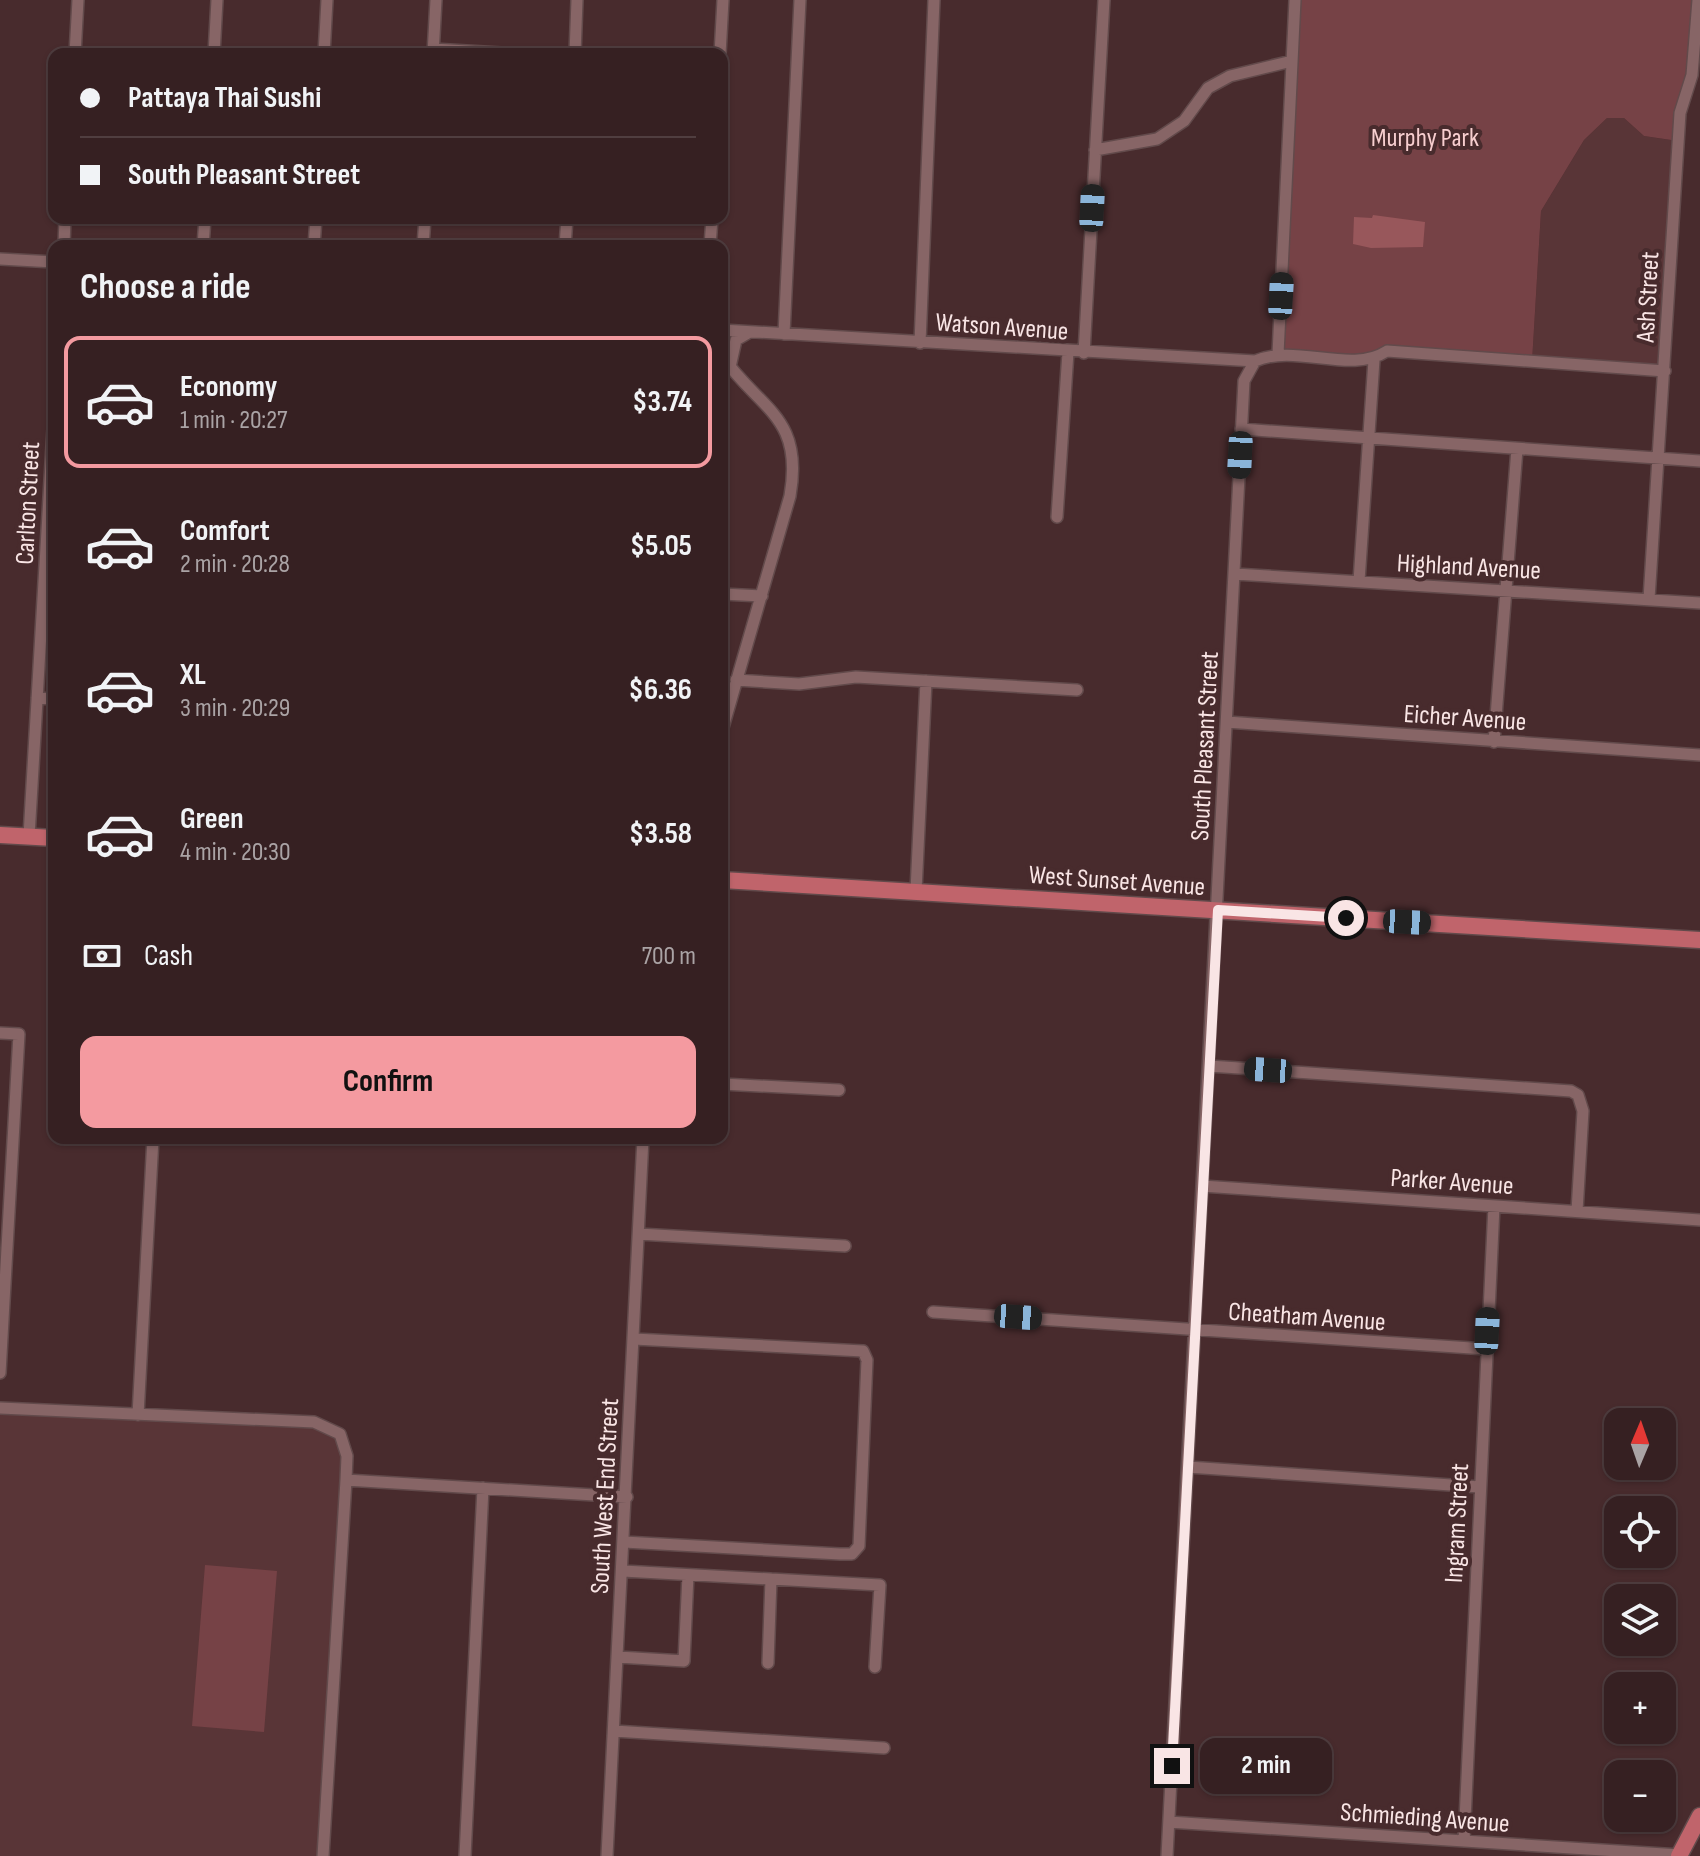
<!DOCTYPE html>
<html lang="en">
<head>
<meta charset="utf-8">
<style>
	body { margin:0; font-family:"Sofia Sans Condensed",sans-serif; background:#412d2f; color:#f1f3f6; height:100vh; display:flex; flex-direction:column; font-size:30px; white-space:nowrap }
	* { box-sizing:border-box; margin:0 }
	p { font-size:26px; color:#aaa3a5 }
	.icon { flex:none; width:44px; height:44px; fill:none; stroke:currentColor; stroke-width:2; stroke-linecap:round; stroke-linejoin:round }
	.map { position:relative; flex:1; overflow:hidden }
	.side { position:absolute; left:48px; top:240px; width:680px; height:904px; display:flex; flex-direction:column; background:#362022; border-radius:16px; box-shadow:0 2px 6px #0004,0 0 0 2px #503e40 }
	.side>* { flex:none }
	.hud { position:absolute; left:48px; top:48px; width:680px; height:176px; border-radius:16px; box-shadow:0 2px 6px #0004,0 0 0 2px #503e40; display:grid; align-content:center; height:176px; padding:0 32px; background:#362022 }
	.needle { width:52px; rotate:2deg }
	.fabs { position:absolute; left:1604px; top:1408px; display:grid; gap:16px }
	.fabs a { display:grid; place-items:center; width:72px; height:72px; border-radius:16px; background:#362022; box-shadow:0 2px 6px #0004,0 0 0 2px #503e40; font-size:40px }
	.end { position:absolute; width:36px; height:36px; margin:-18px; border:10px solid #f9e5e5; background:#111; box-shadow:0 0 0 4px #111 }
	.from { border-radius:50% }
	.bubble { position:absolute; height:56px; border-radius:16px; background:#362022; box-shadow:0 2px 6px #0004,0 0 0 2px #503e40; font-size:26px; font-weight:700; line-height:56px; text-align:center }
	.car { position:absolute; width:24px; height:48px; margin:-24px -12px; border-radius:10px; box-shadow:0 0 6px 2px #0007; background:linear-gradient(#222 24%,#8ab4d8 0 40%,#222 0 76%,#8ab4d8 0 86%,#222 0) }
	.hud b { display:flex; align-items:center; gap:28px; height:76px; font-size:30px }
	.hud b+b { border-top:2px solid #503e40 }
	.hud i { width:20px; height:20px; background:#f1f3f6 }
	ul { padding:0; list-style:none }
	li { display:flex; align-items:center; gap:24px; height:132px; margin:0 16px 12px; padding:0 16px; border:4px solid transparent; border-radius:16px }
	li div { flex:1 }
	li b { display:block; font-size:30px }
	li em { font-style:normal; font-weight:700 }
	li.current { border-color:#f49aa0 }
	li>.icon { width:72px; height:72px; stroke-width:1.5 }
	h2 { padding:0 32px; font-size:36px; line-height:96px }
	.pay { display:flex; align-items:center; gap:20px; height:88px; padding:0 32px; font-size:30px }
	.pay p { margin-inline-start:auto }
	.primary-button { display:flex; gap:16px; margin-top:auto; padding:16px 32px }
	.primary-button a { flex:1; height:92px; border-radius:16px; background:#f49aa0; color:#111; font-size:32px; font-weight:700; line-height:92px; text-align:center }
	.map>svg:first-child { display:block }
</style>
</head>
<body>
<div class="map">
<svg width="1700" height="1856" viewBox="0 0 1700 1856">
	<rect width="100%" height="100%" fill="#482b2d"/>
	<path fill="#593537" d="M1607 118H1624L1644 136 1678 141 1665 371 1532 362 1541 211 1584 140Z
		M0 1413 311 1426 333 1436 339 1444 342 1456 317 1856H0Z"/>
	<path fill="#764246" d="M1295 0H1698L1678 141 1644 136 1624 118H1607L1584 140 1541 211 1532 362 1387 351 1374 360 1278 354Z
		M205 1565 277 1571 264 1732 192 1726Z"/>
	<path fill="#98575b" d="M1373 215 1425 222 1423 247 1371 248 1353 244 1354 217 1372 218Z"/>
	<g fill="none" stroke-linecap="round" stroke-linejoin="round">
		<g stroke="#624a4b" stroke-width="14">
			<path id="minor" d="M433 49 518 54
				M75 54 78 0
				M214 54 217 0
				M324 54 327 0
				M433 54 436 0
				M575 54 577 0
				M720 54 723 0
				M1095 150 1157 139 1184 121 1208 88 1230 76 1292 61
				M64 246 65 218
				M203 246 205 218
				M314 246 316 218
				M423 246 425 218
				M565 246 567 218
				M710 246 712 218
				M0 259 54 262
				M722 330 1255 361C1297 343 1350 375 1387 351L1665 371
				M784 334 800 0
				M920 343 934 0
				M1084 353 1104 0
				M1278 354 1295 0
				M722 356C760 410 804 416 790 496L722 731
				M730 367 736 340 748 333
				M1241 429 1700 461
				M1057 517 1068 352
				M1235 574 1700 603
				M1359 581 1374 360
				M722 594 762 596
				M1649 599 1680 113 1692 75 1698 0
				M736 680 799 684 856 677 1077 690
				M37 698 54 699
				M1227 722 1700 755
				M1494 742 1517 449
				M29 836 54 412
				M916 891 926 681
				M0 1033 19 1034 0 1373
				M1209 1066 1571 1091 1578 1095 1583 1111 1577 1211
				M722 1084 839 1090
				M1202 1186 1700 1220
				M639 1234 845 1246
				M933 1312 1486 1349
				M0 1408 314 1422 340 1434 347 1456 346 1480 323 1856
				M138 1415 153 1138
				M1188 1467 1480 1487
				M346 1480 627 1497
				M624 1542 840 1554H852L859 1546 867 1360 863 1351 634 1339
				M623 1571 880 1585 875 1667
				M618 1657 684 1661 688 1575
				M768 1663 771 1579
				M614 1731 884 1748
				M1169 1822 1680 1855
				M1464 1841 1494 1206
				M465 1856 483 1488
				M607 1856 643 1138
				M1167 1856 1244 381 1255 361"/>
		</g>
		<g stroke="#624a4b" stroke-width="19">
			<path id="highway" d="M0 835 54 838
				M722 880 1700 940
				M1679 1856 1700 1816"/>
		</g>
		<use href="#minor" stroke="#876566" stroke-width="11"/>
		<use href="#highway" stroke="#c0646b" stroke-width="16"/>
	</g>
	<g fill="none" stroke-linecap="round" stroke-linejoin="round">
		<path stroke="#f9e5e5" stroke-width="10" d="M1172 1766 1218 910 1346 918"/>
	</g>
	<g text-anchor="middle" stroke-width="8" stroke-linejoin="round" paint-order="stroke">
		<g font-size="26" fill="#f7cecf" stroke="#482b2d">
			<text x="1425" y="146">Murphy Park</text>
		</g>
		<g font-size="26" fill="#f9e5e5" stroke="#482b2d">
			<text transform="translate(1647 297) rotate(-87)" y="9">Ash Street</text>
			<text transform="translate(1002 326) rotate(4)" y="9">Watson Avenue</text>
			<text transform="translate(27 503) rotate(-87)" y="9">Carlton Street</text>
			<text transform="translate(1469 566) rotate(3)" y="9">Highland Avenue</text>
			<text transform="translate(1465 717) rotate(4)" y="9">Eicher Avenue</text>
			<text transform="translate(1204 746) rotate(-87)" y="9">South Pleasant Street</text>
			<text transform="translate(1117 880) rotate(4)" y="9">West Sunset Avenue</text>
			<text transform="translate(1452 1181) rotate(4)" y="9">Parker Avenue</text>
			<text transform="translate(1307 1316) rotate(4)" y="9">Cheatham Avenue</text>
			<text transform="translate(604 1496) rotate(-87)" y="9">South West End Street</text>
			<text transform="translate(1456 1523) rotate(-87)" y="9">Ingram Street</text>
			<text transform="translate(1425 1817) rotate(4)" y="9">Schmieding Avenue</text>
		</g>
	</g>
</svg>
<div class="fabs">
<a><svg class="needle" viewBox="-14 -14 28 28"><path d="M0-13l5 13h-10z" fill="#e53935"/><path d="M0 13l5-13h-10z" fill="#aaa3a5"/></svg></a>
<a><svg class="icon" aria-label="locate" viewBox="0 0 24 24"><circle cx="12" cy="12" r="6"/><path d="M12 2v4M12 18v4M2 12h4M18 12h4"/></svg></a>
<a><svg class="icon" aria-label="layers" viewBox="0 0 24 24"><path d="M12 4l9 5-9 5-9-5zM3 14l9 5 9-5"/></svg></a>
<a>+</a>
<a>−</a>
</div>
<i class="end from" style="left:1346px;top:918px"></i>
<i class="end" style="left:1172px;top:1766px"></i>
<div class="bubble" style="left:1200px;top:1738px;width:132px">2 min</div>
<i class="car" style="left:1092px;top:208px;rotate:3deg"></i>
<i class="car" style="left:1281px;top:296px;rotate:3deg"></i>
<i class="car" style="left:1240px;top:455px;rotate:183deg"></i>
<i class="car" style="left:1407px;top:922px;rotate:93deg"></i>
<i class="car" style="left:1268px;top:1070px;rotate:274deg"></i>
<i class="car" style="left:1018px;top:1317px;rotate:94deg"></i>
<i class="car" style="left:1487px;top:1331px;rotate:3deg"></i>
<div class="hud">
<b><i class="from"></i>Pattaya Thai Sushi</b>
<b><i></i>South Pleasant Street</b>
</div>
<section class="side">
<h2>Choose a ride</h2>
<ul>
<li class="current"><svg class="icon" aria-label="car" viewBox="0 0 24 24"><path d="M5 17H2v-5l4-1 3-4h7l3 4 3 1v5h-3M9 17h6M6 11h13"/><circle cx="7" cy="17" r="2"/><circle cx="17" cy="17" r="2"/></svg><div><b>Economy</b><p>1 min · 20:27</p></div><em>$3.74</em></li>
<li><svg class="icon" aria-label="car" viewBox="0 0 24 24"><path d="M5 17H2v-5l4-1 3-4h7l3 4 3 1v5h-3M9 17h6M6 11h13"/><circle cx="7" cy="17" r="2"/><circle cx="17" cy="17" r="2"/></svg><div><b>Comfort</b><p>2 min · 20:28</p></div><em>$5.05</em></li>
<li><svg class="icon" aria-label="car" viewBox="0 0 24 24"><path d="M5 17H2v-5l4-1 3-4h7l3 4 3 1v5h-3M9 17h6M6 11h13"/><circle cx="7" cy="17" r="2"/><circle cx="17" cy="17" r="2"/></svg><div><b>XL</b><p>3 min · 20:29</p></div><em>$6.36</em></li>
<li><svg class="icon" aria-label="car" viewBox="0 0 24 24"><path d="M5 17H2v-5l4-1 3-4h7l3 4 3 1v5h-3M9 17h6M6 11h13"/><circle cx="7" cy="17" r="2"/><circle cx="17" cy="17" r="2"/></svg><div><b>Green</b><p>4 min · 20:30</p></div><em>$3.58</em></li>
</ul>
<div class="pay"><svg class="icon" aria-label="cash" viewBox="0 0 24 24"><path d="M3 7h18v10H3z"/><circle cx="12" cy="12" r="2"/></svg>Cash<p>700 m</p></div>
<div class="primary-button"><a>Confirm</a></div>
</section>
</div>
</body>
</html>
